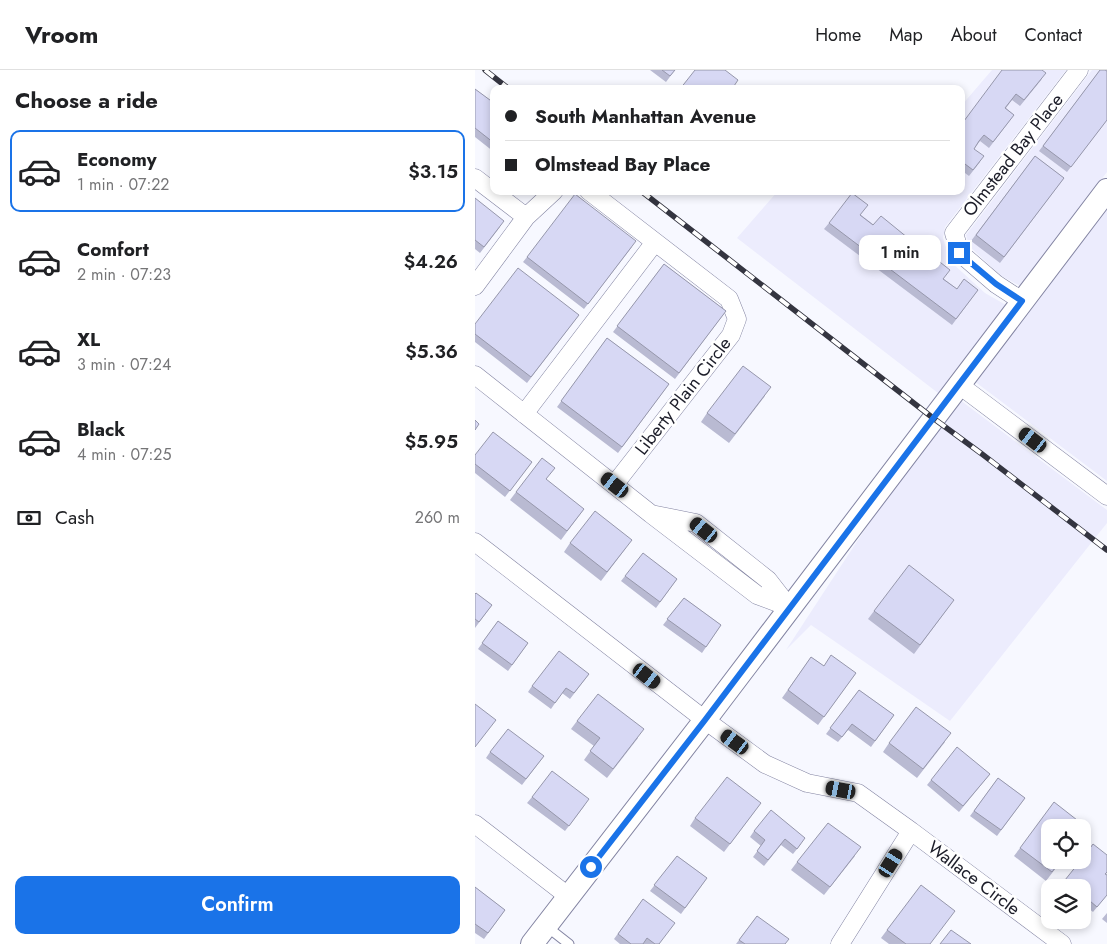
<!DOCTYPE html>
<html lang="en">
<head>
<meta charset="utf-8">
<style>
	body { margin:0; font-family:Jost,sans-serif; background:#f2f2f2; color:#202124; height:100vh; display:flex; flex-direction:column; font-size:19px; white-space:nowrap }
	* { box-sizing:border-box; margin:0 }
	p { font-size:16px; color:#757577 }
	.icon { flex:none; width:28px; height:28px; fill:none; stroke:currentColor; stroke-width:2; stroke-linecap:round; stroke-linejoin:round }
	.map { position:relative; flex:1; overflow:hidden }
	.panel { display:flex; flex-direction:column; background:#fff; width:475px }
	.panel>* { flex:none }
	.hud { position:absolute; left:15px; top:15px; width:475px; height:110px; border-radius:10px; box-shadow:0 2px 8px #0003; display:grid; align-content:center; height:110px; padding:0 15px; background:#fff }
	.controls { position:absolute; left:566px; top:749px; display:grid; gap:10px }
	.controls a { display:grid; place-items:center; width:50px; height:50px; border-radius:10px; background:#fff; box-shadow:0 2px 8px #0003; font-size:25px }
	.end { position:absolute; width:22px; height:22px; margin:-11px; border:6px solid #1a73e8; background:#fff; box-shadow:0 0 0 2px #fff }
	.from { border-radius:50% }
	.bubble { position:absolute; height:35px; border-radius:10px; background:#fff; box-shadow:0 2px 8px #0003; font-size:16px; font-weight:600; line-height:35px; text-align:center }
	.car { position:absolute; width:15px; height:30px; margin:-15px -8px; border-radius:6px; box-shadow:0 0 4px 1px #0007; background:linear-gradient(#222 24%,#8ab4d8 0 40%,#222 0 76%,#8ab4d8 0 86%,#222 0) }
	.hud b { display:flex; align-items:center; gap:18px; height:48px; font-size:19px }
	.hud b+b { border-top:1px solid #e0e0e0 }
	.hud i { width:12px; height:12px; background:#202124 }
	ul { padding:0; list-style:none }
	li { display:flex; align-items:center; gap:15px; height:82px; margin:0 10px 8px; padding:0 5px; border:2px solid transparent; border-radius:10px }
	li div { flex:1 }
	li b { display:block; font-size:19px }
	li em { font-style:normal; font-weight:600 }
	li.on { border-color:#1a73e8 }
	li>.icon { width:45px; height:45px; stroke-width:1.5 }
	h2 { padding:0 15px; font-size:22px; line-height:60px }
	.pay { display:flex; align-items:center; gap:12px; height:55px; padding:0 15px; font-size:19px }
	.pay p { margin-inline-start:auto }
	.cta { display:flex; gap:10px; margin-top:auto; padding:10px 15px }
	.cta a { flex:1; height:58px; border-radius:10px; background:#1a73e8; color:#fff; font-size:20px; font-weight:600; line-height:58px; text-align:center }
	header { display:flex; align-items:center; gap:30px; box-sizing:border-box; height:70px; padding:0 25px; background:#fff; border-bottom:1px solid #e0e0e0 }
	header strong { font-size:24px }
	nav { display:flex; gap:28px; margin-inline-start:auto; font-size:18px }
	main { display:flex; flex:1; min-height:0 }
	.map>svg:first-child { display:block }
</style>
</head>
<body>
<header>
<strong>Vroom</strong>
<nav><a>Home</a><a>Map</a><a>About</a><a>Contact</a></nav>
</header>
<main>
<section class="panel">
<h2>Choose a ride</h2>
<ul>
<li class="on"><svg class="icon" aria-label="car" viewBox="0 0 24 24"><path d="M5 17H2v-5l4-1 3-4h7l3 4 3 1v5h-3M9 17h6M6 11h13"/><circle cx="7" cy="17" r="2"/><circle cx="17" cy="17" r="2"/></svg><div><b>Economy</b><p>1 min · 07:22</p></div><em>$3.15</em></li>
<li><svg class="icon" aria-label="car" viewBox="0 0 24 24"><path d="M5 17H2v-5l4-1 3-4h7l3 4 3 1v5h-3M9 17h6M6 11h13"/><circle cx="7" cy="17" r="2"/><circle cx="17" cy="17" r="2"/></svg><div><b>Comfort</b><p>2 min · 07:23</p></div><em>$4.26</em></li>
<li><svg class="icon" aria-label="car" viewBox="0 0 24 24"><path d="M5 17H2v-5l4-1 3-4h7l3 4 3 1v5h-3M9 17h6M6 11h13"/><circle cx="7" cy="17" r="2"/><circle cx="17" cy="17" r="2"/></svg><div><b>XL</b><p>3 min · 07:24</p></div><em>$5.36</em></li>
<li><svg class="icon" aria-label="car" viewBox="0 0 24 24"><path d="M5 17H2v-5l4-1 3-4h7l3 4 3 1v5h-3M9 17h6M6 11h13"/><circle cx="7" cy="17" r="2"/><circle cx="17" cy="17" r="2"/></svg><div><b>Black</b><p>4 min · 07:25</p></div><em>$5.95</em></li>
</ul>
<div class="pay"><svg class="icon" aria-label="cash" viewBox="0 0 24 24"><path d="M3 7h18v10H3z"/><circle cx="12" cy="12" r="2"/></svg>Cash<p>260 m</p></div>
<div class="cta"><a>Confirm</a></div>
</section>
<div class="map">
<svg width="632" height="874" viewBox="0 0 632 874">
	<rect width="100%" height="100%" fill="#f7f8ff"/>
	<path fill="#ececfd" d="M517 0H591L470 157 468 168 474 187 476 192 510 223 531 235 463 323 262 168 303 121H486V36Z
		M617 0H632V102L545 216 525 205 494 176 491 165Z
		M632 137V411L499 311Z
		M485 330 632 440V453L475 651 336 555 311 580 413 424Z"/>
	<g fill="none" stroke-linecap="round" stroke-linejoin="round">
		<g stroke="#8384a2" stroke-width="11">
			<path id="service" d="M71 856 94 874"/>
		</g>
		<g stroke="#8384a2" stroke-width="19">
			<path id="minor" d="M0 108 51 147
				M114 121 254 229 262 249 256 265 139 415
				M0 216 51 147 79 121
				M547 231 521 214 485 183 479 163 604 0
				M0 305 176 444
				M483 314 632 426
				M49 344 180 172
				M176 444 221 453 293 510 314 537 282 525Z
				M0 472 230 650 290 694 332 713 383 723 436 761
				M0 754 93 826
				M365 874 436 761 587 874"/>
		</g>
		<g stroke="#8384a2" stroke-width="24">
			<path id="tertiary" d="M57 874 230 650 632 120"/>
		</g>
		<use href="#service" stroke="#fff" stroke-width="9"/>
		<use href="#minor" stroke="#fff" stroke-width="18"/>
		<use href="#tertiary" stroke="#fff" stroke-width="22"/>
		<g stroke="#343540" stroke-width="5.5">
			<path id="rail" d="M10 0 34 19
				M166 121 458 348 507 384 632 480"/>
		</g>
		<use href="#rail" stroke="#fff" stroke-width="4" stroke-dasharray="11" stroke-linecap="butt"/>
	</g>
	<path fill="#b9bad2" d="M175 0H200L191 12Z
		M625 0 632 50 592 102 564 81Z
		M567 9 545 36 537 30 531 38 539 45 514 78 505 71 499 79 505 92 494 106 486 100V55Z
		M0 19 19 33V82L0 67Z
		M560 86 589 108 525 193 496 171Z
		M0 128 25 157 5 183 0 179Z
		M386 145 482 219 503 220 477 255 349 159 354 153Z
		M157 177 109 239 48 192 52 187Z
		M189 194 251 241 200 309 138 262Z
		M104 245 52 313 0 272V254Z
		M132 268 194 314 143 383 82 337Z
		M290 326 254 373 226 352 232 343Z
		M0 385 57 392 30 427 0 403Z
		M41 422 109 439 86 470 35 430Z
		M95 473 151 478 126 511 89 482Z
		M150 506 202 509 181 538 146 511Z
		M0 524 17 535 0 558Z
		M209 528 246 555 227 583 188 555Z
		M473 538 439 584 393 549 399 541Z
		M23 551 53 573 33 601 3 579Z
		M336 587 349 596 381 603 343 655 307 628Z
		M114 604 95 629 87 623 76 639 53 622 57 616Z
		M384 620 419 645 396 677 373 660 363 672 351 664Z
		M102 651 163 668 132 708 109 690 119 676 96 659Z
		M470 672 442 708 408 682 414 673Z
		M15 682 69 686 47 715 11 688Z
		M515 704 484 742 452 715 456 710Z
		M523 708 550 728 522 766 495 746Z
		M57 727 110 735 90 761 52 733Z
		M280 741 249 782 215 756 220 748Z
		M279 761 326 774 318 784 306 775 289 796 278 787 286 776 275 767Z
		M545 778 575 790H587L571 811 539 786Z
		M632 785V803L631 804 632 805V825L618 842 608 834V818H588L586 816 590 810Z
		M202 786 232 808 206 844 175 821Z
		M380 786 349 825 316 800 322 792Z
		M0 817 30 840 9 869 0 863Z
		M168 829 185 874H145L139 869Z
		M632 843V853L627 849Z
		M282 846 310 874H261Z
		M412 860 456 874H414L406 868Z"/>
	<path fill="#d7d8f4" stroke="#9697ab" d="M187 0H200L195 6Z
		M220 0H250L263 10 257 19H205Z
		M527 0H567L571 3 549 30 541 24 530 38 539 45 518 72 509 65 504 71 499 79 509 86 498 100 486 91V55Z
		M625 0H630L632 1V50L596 97 568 76Z
		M0 19 19 33V73L0 58Z
		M560 86 589 108 529 187 501 165Z
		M377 123 393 135 385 145 398 155 406 146 433 168 426 177 440 187 447 178 475 200 468 209 482 219 489 209 503 220 481 249 354 153Z
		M100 124 161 171 113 234 52 187Z
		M0 128 29 151 9 177 0 170Z
		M189 194 251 241 204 303 142 256Z
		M43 198 104 245 56 307 0 264V254Z
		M132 268 194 314 147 377 86 331Z
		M268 296 296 317 260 364 232 343Z
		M0 350 4 354 0 360Z
		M18 362 57 392 35 421 0 394V385Z
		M67 388 80 398 71 409 109 439 92 461 41 422Z
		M120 441 157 470 132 502 95 473Z
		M168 483 202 509 185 532 150 506Z
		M434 495 479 530 445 575 399 541Z
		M1 523 17 535 4 552 0 549V524Z
		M209 528 246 555 231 577 192 549Z
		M23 551 53 573 37 595 7 573Z
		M84 581 114 604 99 623 91 618 80 633 57 616Z
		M356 585 381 603 349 647 313 620 336 587 349 596Z
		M384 620 419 645 400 671 377 654 367 667 355 658Z
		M123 624 169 659 138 699 115 681 125 668 102 651Z
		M0 634 21 650 0 677Z
		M441 637 476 663 448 699 414 673Z
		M33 659 69 686 51 709 15 682Z
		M482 677 515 704 488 736 456 710Z
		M77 701 114 729 94 756 57 727Z
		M252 707 286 733 255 774 220 748Z
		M523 708 550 728 526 760 499 741Z
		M579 732 611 757 608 762V758H575V790H586L577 802 545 778Z
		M296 740 330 768 322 779 310 769 293 790 282 781 290 770 279 761Z
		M353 753 386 777 355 817 322 792Z
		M618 774 632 785V802L630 804 632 805V825L622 837 608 825V818H599L590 810 606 790H608V788Z
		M202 786 232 808 210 838 179 815Z
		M446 815 480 841 455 874H431L412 860Z
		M0 817 30 840 13 863 0 854Z
		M168 829 200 853 184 874H180L172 868 168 874H156L143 864Z
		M282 846 314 869 310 874H270L264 870Z
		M476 860 496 874H465Z"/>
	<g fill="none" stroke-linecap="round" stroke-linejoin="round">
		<path stroke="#1a73e8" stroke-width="6" d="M116 797 230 650 547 231 521 214 484 183"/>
	</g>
	<g text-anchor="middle" stroke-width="5" stroke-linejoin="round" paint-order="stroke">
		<g font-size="18" fill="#1c1d29" stroke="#fff">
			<text transform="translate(538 85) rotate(-52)" y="6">Olmstead Bay Place</text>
			<text transform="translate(208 326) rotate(-52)" y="6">Liberty Plain Circle</text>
			<text transform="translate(499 808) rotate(37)" y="6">Wallace Circle</text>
		</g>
	</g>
</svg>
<div class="controls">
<a><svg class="icon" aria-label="locate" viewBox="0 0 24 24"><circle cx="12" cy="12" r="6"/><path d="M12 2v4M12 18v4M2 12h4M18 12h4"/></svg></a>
<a><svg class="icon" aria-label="layers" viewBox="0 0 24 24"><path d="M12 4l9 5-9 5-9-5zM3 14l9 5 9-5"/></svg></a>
</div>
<i class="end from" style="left:116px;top:797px"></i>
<i class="end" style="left:484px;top:183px"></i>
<div class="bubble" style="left:384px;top:165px;width:82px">1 min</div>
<i class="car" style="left:558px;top:370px;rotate:307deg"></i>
<i class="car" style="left:140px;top:415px;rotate:308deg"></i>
<i class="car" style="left:229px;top:460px;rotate:309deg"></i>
<i class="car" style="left:172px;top:606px;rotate:128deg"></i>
<i class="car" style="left:260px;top:672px;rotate:306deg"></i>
<i class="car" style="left:366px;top:720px;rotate:281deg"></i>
<i class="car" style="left:416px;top:793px;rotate:32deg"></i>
<div class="hud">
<b><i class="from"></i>South Manhattan Avenue</b>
<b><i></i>Olmstead Bay Place</b>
</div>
</div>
</main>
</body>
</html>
